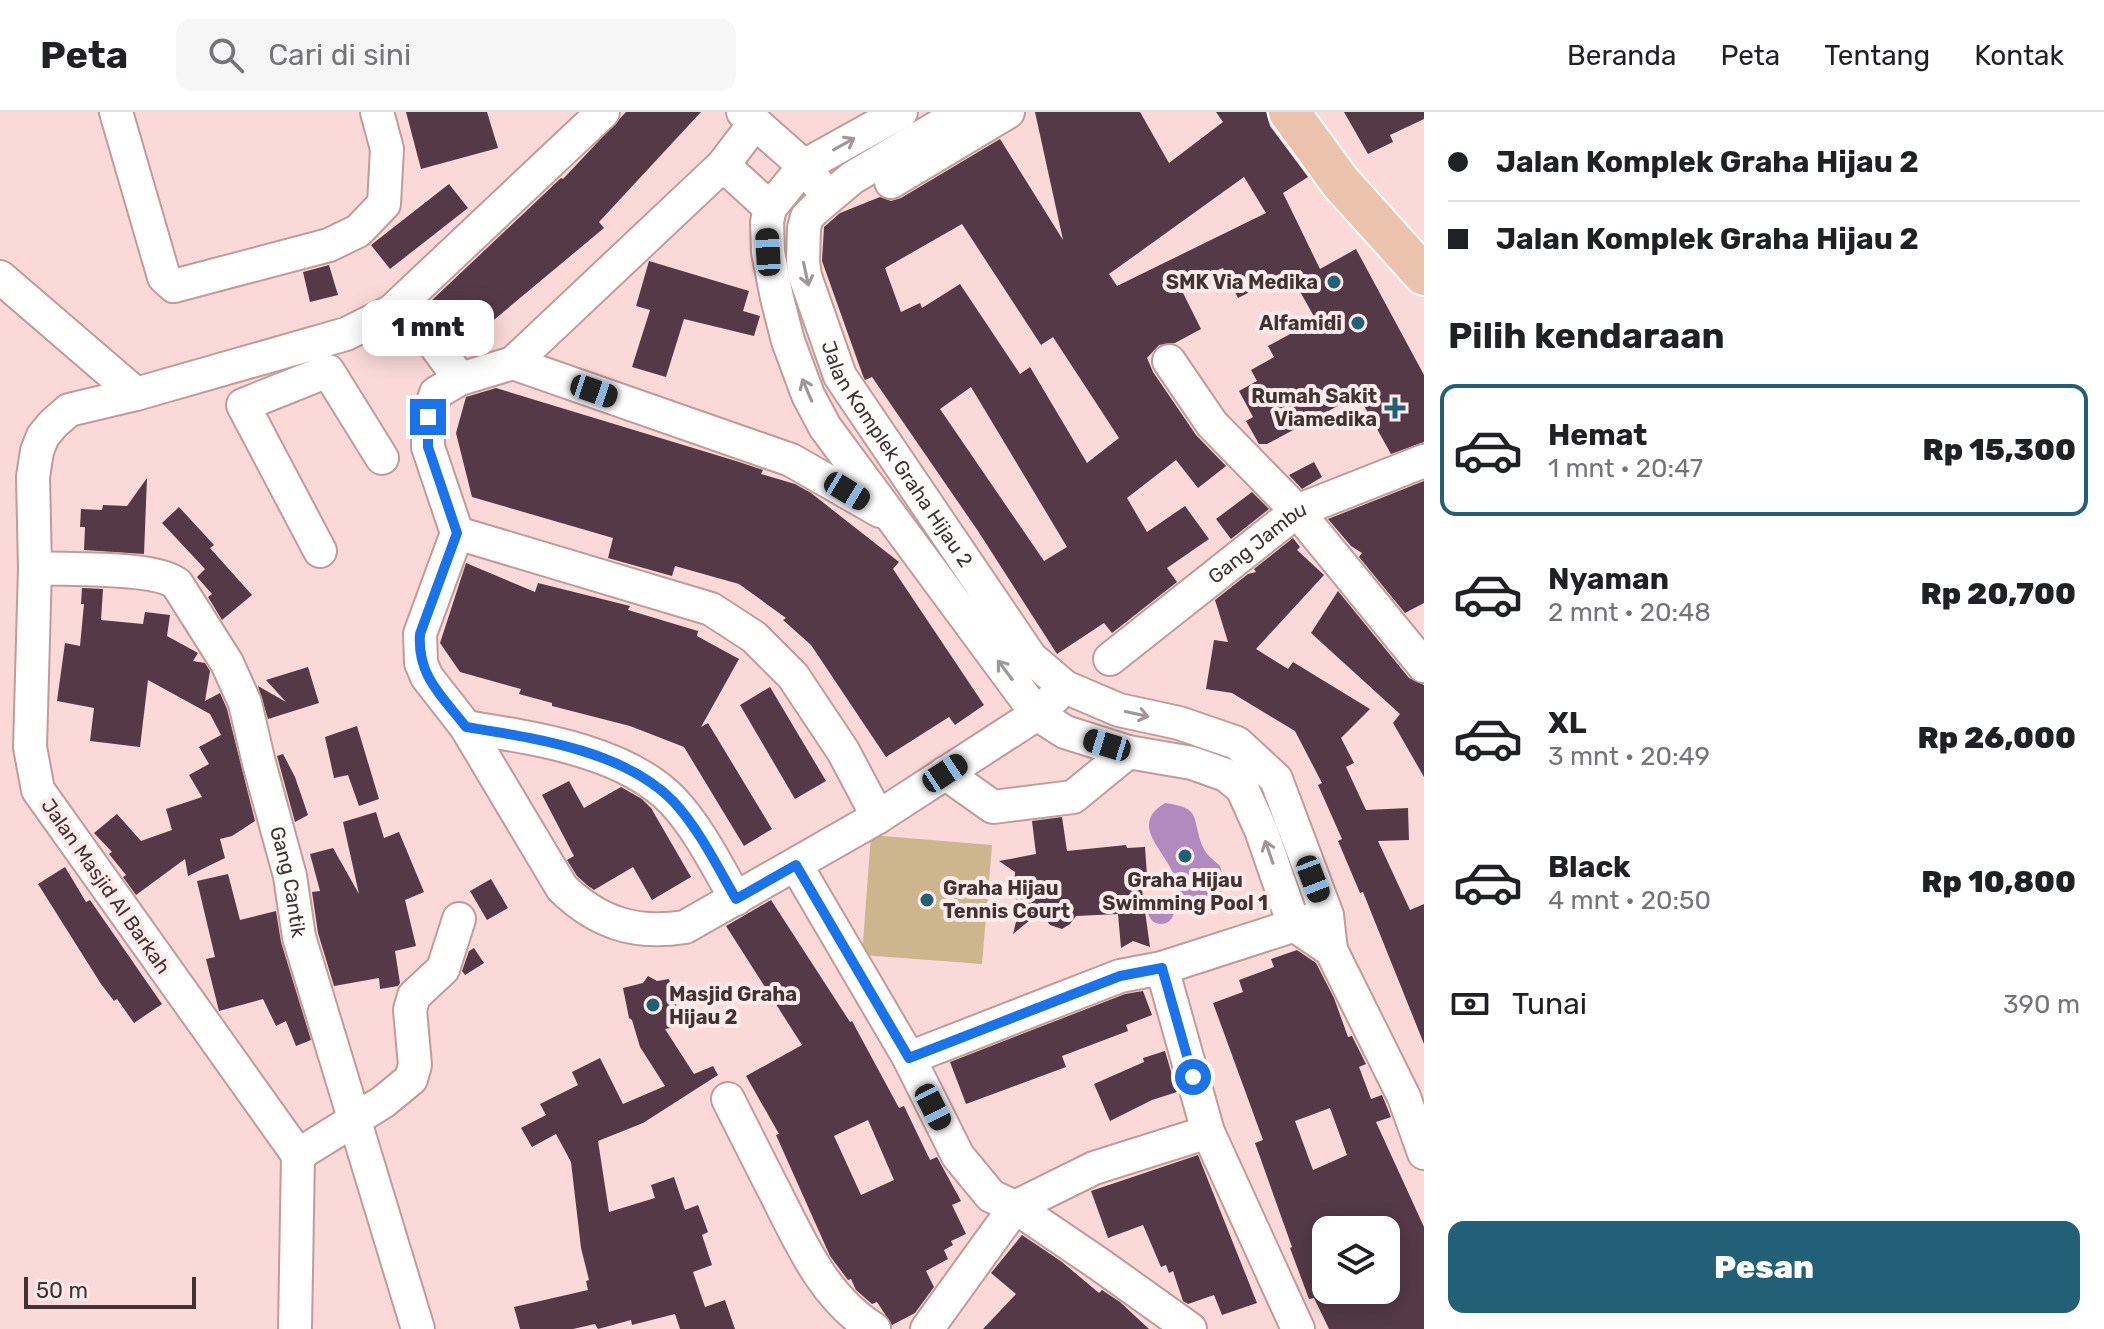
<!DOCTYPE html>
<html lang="id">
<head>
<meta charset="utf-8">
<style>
	body { margin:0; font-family:Rubik,sans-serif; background:#f6f6f6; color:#202124; height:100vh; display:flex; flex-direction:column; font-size:30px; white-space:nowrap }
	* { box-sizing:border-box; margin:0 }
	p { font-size:26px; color:#757577 }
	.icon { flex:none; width:44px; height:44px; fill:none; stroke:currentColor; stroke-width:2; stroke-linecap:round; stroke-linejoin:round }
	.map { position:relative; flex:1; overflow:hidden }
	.panel { display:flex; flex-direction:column; background:#fff; width:680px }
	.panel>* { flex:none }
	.hud { display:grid; align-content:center; height:176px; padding:0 24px; background:#fff }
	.buttons { position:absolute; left:1312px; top:1104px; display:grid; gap:16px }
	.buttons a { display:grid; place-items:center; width:88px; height:88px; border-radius:16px; background:#fff; box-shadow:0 4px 20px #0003; font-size:40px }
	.scale { position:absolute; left:24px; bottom:20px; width:172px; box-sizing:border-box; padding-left:8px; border:4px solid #423232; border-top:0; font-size:22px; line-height:28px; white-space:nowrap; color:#423232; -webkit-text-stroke:6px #fcebea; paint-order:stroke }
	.end { position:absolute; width:36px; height:36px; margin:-18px; border:10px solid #1a73e8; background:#fff; box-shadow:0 0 0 4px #fff }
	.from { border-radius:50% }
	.bubble { position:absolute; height:56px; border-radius:16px; background:#fff; box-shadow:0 4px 20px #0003; font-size:26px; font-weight:800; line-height:56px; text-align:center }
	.car { position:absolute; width:24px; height:48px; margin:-24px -12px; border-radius:10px; box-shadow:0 0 6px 2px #0007; background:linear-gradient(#222 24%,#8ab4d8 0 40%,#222 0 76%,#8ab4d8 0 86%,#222 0) }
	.hud b { display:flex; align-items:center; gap:28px; height:76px; font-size:30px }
	.hud b+b { border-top:2px solid #e0e0e0 }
	.hud i { width:20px; height:20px; background:#202124 }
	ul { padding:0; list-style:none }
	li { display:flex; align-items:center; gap:24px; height:132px; margin:0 16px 12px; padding:0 8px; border:4px solid transparent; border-radius:16px }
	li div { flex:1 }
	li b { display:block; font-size:30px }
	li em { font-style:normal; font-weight:800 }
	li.active { border-color:#226077 }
	li>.icon { width:72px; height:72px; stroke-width:1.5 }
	h2 { padding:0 24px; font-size:36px; line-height:96px }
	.pay { display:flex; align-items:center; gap:20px; height:88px; padding:0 24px; font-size:30px }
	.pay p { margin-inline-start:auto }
	.button { display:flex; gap:16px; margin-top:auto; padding:16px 24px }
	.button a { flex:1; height:92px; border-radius:16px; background:#226077; color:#fff; font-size:32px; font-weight:800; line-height:92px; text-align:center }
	header { display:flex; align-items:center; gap:48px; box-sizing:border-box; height:112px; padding:0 40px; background:#fff; border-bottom:2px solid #e0e0e0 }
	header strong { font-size:38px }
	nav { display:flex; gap:44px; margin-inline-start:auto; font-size:28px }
	.search { width:560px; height:72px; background:#f6f6f6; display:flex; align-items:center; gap:20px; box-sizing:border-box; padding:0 28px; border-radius:16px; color:#757577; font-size:30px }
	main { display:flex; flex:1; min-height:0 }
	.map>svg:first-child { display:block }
</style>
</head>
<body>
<header>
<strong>Peta</strong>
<div class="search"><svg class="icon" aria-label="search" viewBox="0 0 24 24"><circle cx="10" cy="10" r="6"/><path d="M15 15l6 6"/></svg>Cari di sini</div>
<nav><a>Beranda</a><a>Peta</a><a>Tentang</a><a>Kontak</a></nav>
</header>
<main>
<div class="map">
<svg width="1424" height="1217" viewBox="0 0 1424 1217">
	<rect width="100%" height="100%" fill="#fad9d8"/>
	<path fill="#cdb68d" d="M871 723 992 733 982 852 862 843Z"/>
	<path fill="#b38abf" d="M1165 691C1203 696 1191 706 1203 735 1206 743 1214 748 1220 754 1225 770 1225 790 1206 795 1199 796 1193 796 1188 792 1175 784 1177 771 1172 759 1162 736 1130 712 1165 691Z
		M1148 799a13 13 0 1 1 26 0a13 13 0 1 1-26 0Z"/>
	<path fill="#553947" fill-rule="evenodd" d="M406 0H487L498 36 421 57Z
		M626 0H701L599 110 604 116 465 232 430 190 561 66 563 67Z
		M1035 0H1140L1169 51 1223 10 1216 0H1266L1270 14 1308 65 1283 81 1320 157 1356 137 1424 263V330L1391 342 1358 283 1267 332H1259L1246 309 1253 305 1239 279 1257 269 1251 258 1274 245 1268 234 1316 208 1289 160 1238 186 1223 156 1179 173 1201 217 1175 231 1159 233 1147 246 1153 260 1196 323 1226 354 1198 376 1176 348 1127 386 1147 420 1185 394 1209 427 1167 456 1177 470 1112 521 1104 511 1057 542 978 419 872 265 865 268 863 264 822 149 824 115 840 101 880 85 891 89 901 86 1000 27 1063 128ZM1244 65 1266 101 1117 174 1109 162ZM962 112 1041 233 1053 225 1119 326 1087 351 1030 255 1020 262 960 172 922 196 920 191 901 200 885 156ZM971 275 1067 435 1044 449 940 297Z
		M1344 0H1424V7L1390 23 1393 30 1368 42Z
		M449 72 468 96 390 157 371 133Z
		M649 149 749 179 743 199 760 204 754 224 684 207 666 265 632 255 650 198 636 194Z
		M329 153 338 183 310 190 303 160Z
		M496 276 736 349 763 358 761 362 795 372 811 381 899 450 893 457 984 593 955 613 949 605 886 645 811 533 783 508 786 506 739 472 675 454 672 464 608 446 613 426 472 385 456 321 466 285Z
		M1314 350 1322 365 1302 377 1289 363Z
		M147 366 144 442 84 438 85 415H80L81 397 102 398 103 393 127 394Z
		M1424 369V491L1405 501 1359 445 1362 441 1351 434 1328 407Z
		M1252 380 1269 397 1231 427 1216 407Z
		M179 395 214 433 210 436 252 483 222 508 208 485 212 482 197 465 205 457 162 411Z
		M1293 426 1300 435 1297 438 1324 463 1256 537 1288 557 1293 550 1370 597 1341 626 1354 651 1346 655 1366 698 1408 696 1409 728 1378 729 1410 798 1424 792V932L1363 780 1360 781 1338 729 1342 727 1318 673 1322 671 1295 619 1232 581 1206 577 1214 528 1228 530 1215 488 1248 462 1256 460 1254 457Z
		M466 451 535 480 538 471 630 494 628 498 698 519 697 524 739 547 701 615 708 611 772 717 744 734 684 635 630 614 552 594V591L519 582 521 577 460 560 440 531Z
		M82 476 103 477 101 508 143 512 145 500 170 503 167 524 198 541 193 549 205 551 210 559 205 589 220 581 227 597 255 709 232 724 220 727 225 746 188 764 185 747 136 783 123 765 126 763 109 742 112 740 94 721 117 702 141 729 172 718 166 697 202 685 189 663 209 652 199 635 221 623 210 602 148 568 140 635 90 629 94 596 57 589 65 531 80 534 84 492H81Z
		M1338 479 1409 566 1424 573V665L1393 611 1400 602 1311 521Z
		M308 555 319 591 268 607 258 574 286 590 266 568Z
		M770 575 826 669 795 687 740 593Z
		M357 614 379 687 359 694 348 663 334 666 325 625Z
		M283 642 295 665 308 703 295 710 277 644Z
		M569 669 584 696 621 675 642 687 651 696 691 765 652 788 633 755 594 778 587 773 577 764 567 748 574 744 542 683Z
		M376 700 384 726 399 720 424 780 405 788 416 834 395 839 400 871 398 874 380 877 379 866 334 874 318 821 312 780 320 779 310 742 333 736 359 782 343 710Z
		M1062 705 1067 739 1126 733 1127 736 1145 735 1148 777 1142 778 1150 835 1133 829 1121 836 1118 802 1076 804 1070 812 1062 817 1050 813 1040 800 1013 822 1019 798 1014 780 1015 760 999 749 1036 742 1032 709Z
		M65 755 86 790 90 788 162 892 134 911 117 887 114 889 101 872 38 772Z
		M228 762 240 808 276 799 281 830 311 928 296 934 286 909 276 914 263 887 219 899 206 847 215 845 197 769Z
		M491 767 508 796 487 808 470 779Z
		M771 788 850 910 852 909 899 996 904 994 930 1048 937 1045 961 1089 952 1093 966 1122 951 1129 953 1133 944 1138 948 1147 926 1159 934 1175 915 1201 892 1213 877 1190 872 1192 856 1178 851 1167 848 1168 830 1144 776 1023 779 1022 746 964 802 933 726 814ZM868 1008 894 1068 861 1083 834 1024Z
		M474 836 484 851 465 863 462 859 469 839Z
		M1297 838 1316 851 1334 886 1348 925 1352 924 1366 952 1359 955 1371 987 1382 983 1391 1005 1376 1010 1424 1115V1217H1329L1314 1186 1309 1187 1290 1136 1292 1135 1255 1031 1263 1028 1213 891 1243 880 1239 868 1274 855 1271 847ZM1330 996 1347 1043 1313 1058 1295 1009ZM1326 1118H1386V1178H1326Z
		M648 864 657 869 669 867 682 914 665 917 694 962 713 954 718 963 643 1011 598 1029 609 1100 655 1086 651 1073 674 1065 685 1098 698 1093 708 1120 702 1123 712 1153 693 1160 705 1195 725 1188 735 1217H680L675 1202 632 1213 631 1208 598 1217 595 1212 573 1217H520L514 1195 588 1178 586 1169 589 1168 581 1136 571 1050 556 1022 532 1035 521 1016 546 1003 540 992 578 973 572 960 600 946 623 992 665 974 640 935 632 908 629 906 623 876 643 871Z
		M1143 879 1152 903 1126 913 1128 919 1062 944 1066 955 966 992 950 950 1125 882Z
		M1165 939 1177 980 1152 988 1110 1009 1094 972 1144 950 1143 946Z
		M1198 1043 1257 1191 1222 1203 1214 1183 1188 1192 1183 1189 1173 1159 1169 1161 1166 1153 1161 1155 1143 1113 1108 1126 1091 1079Z
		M1022 1123 1062 1150 1099 1181 1102 1178 1120 1190 1149 1217H983L1016 1182 991 1161Z"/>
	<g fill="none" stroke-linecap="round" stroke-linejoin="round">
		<g stroke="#c19b9a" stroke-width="36">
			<g id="minor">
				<path d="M116 0 164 165 174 174 329 133 358 119 384 92 387 37 377 0"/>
				<path d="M743 0 804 54 817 71"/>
				<path d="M901 0 804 54 770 96 767 110 768 140 777 186 788 229 808 283 825 315 1037 602 1065 620 1128 640 1192 651 1226 663 1242 676 1261 718 1294 813 1331 838"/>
				<path id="s1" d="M963 0 852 66 814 98 807 105 804 116 803 150 805 164 840 264 1031 546 1065 575 1119 598 1179 611 1237 631 1276 667 1327 803 1331 838 1404 985 1424 1041"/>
				<path d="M755 11 723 53 513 251 460 267 436 281 428 305V335L457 421 420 522 421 551 427 565 466 615 562 776C598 811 636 823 685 815L878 705 1037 602 1065 575"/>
				<path d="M723 53 770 96"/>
				<path d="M891 70 1008 0"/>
				<path d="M0 165 136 282"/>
				<path d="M427 222 460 267"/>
				<path d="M1169 249 1212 312 1297 399 1424 554"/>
				<path d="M513 251 791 348 880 399"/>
				<path d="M457 421 711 497 754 525 793 564 843 639 878 705"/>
				<path d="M320 439 243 293 328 259 382 346"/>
				<path id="s2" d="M35 456C66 458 156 454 177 472L227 551 245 591 259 651 290 764 299 825 418 1217"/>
				<path id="s3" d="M1110 547 1297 399 1424 349"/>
				<path d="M466 615C532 626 624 638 673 689 699 717 717 754 736 787"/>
				<path d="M945 661 993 695 1073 685 1128 640"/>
				<path d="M796 753 909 946 958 1044 991 1084 1015 1095 1099 1152 1190 1217"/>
				<path d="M1162 856 1208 1020 1298 1217"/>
				<path d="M909 946 1120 864 1162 856 1314 807"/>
				<path d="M728 987C744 1019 760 1051 776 1082 801 1132 825 1187 874 1217"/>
				<path d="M298 1043 383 990 411 967 415 953 410 898 414 884 443 857 459 807"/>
				<path d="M295 1217 298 1043 38 678 30 635 35 456 33 365 37 339 43 324 53 312 69 298 136 282 346 222 392 199 603 0"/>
				<path d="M927 1217 1015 1095 1094 1056 1208 1020"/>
			</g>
		</g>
		<g stroke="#fff" stroke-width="44">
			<path id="major" d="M1289 0 1341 71 1424 163"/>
		</g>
		<use href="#minor" stroke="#fff" stroke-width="32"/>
		<use href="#major" stroke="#ebc2ab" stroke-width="40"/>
	</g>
	<defs><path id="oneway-shaft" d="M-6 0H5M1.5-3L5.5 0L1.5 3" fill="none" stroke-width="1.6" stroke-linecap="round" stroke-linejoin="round" transform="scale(2)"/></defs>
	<g stroke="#a09898">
		<use href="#oneway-shaft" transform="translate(844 32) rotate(-29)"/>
		<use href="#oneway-shaft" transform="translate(806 162) rotate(78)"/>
		<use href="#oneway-shaft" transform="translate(807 278) rotate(-113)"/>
		<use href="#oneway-shaft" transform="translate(1005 558) rotate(-127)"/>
		<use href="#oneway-shaft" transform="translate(1137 602) rotate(12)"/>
		<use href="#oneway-shaft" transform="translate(1269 740) rotate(-109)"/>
	</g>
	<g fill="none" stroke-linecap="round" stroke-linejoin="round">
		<path stroke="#1a73e8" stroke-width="10" d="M428 305V335L457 421 420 522C417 564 442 584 466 615 533 626 623 638 673 689 699 717 717 754 736 787L796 753 909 946 1120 864 1162 856 1193 965"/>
	</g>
	<g fill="#226077" stroke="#fcebea" stroke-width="3">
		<circle cx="1334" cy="170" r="8"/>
		<circle cx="1358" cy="211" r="8"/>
		<path d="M1391 284h8v8h8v8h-8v8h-8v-8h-8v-8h8z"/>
		<circle cx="1185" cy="744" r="8"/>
		<circle cx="927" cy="788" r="8"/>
		<circle cx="653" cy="893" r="8"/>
	</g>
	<g text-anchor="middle" stroke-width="8" stroke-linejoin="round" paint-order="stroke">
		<g font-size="20" font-weight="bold" fill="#423232" stroke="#fcebea" text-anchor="end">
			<text x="1318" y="177">SMK Via Medika</text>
			<text x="1342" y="218">Alfamidi</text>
			<text x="1377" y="291">Rumah Sakit<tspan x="1377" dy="23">Viamedika</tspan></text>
			<text x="1185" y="775" text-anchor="middle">Graha Hijau<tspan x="1185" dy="23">Swimming Pool 1</tspan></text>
			<text x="943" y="783" text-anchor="start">Graha Hijau<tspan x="943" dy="23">Tennis Court</tspan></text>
			<text x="669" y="889" text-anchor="start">Masjid Graha<tspan x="669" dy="23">Hijau 2</tspan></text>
		</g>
		<g font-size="20" fill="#423232" stroke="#fcebea">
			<text dy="7" stroke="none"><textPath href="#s1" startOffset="450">Jalan Komplek Graha Hijau 2</textPath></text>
			<text dy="7" stroke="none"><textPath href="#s3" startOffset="188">Gang Jambu</textPath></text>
			<text dy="7" stroke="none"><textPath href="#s2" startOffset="466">Gang Cantik</textPath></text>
			<text transform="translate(106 774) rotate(55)" y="7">Jalan Masjid Al Barkah</text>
		</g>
	</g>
</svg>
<div class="buttons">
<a><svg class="icon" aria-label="layers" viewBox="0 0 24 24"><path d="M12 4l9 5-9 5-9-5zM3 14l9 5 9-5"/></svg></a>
</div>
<div class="scale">50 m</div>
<i class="end from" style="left:1193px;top:965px"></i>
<i class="end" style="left:428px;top:305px"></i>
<div class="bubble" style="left:362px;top:188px;width:132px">1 mnt</div>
<i class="car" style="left:768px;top:140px;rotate:357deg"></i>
<i class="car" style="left:594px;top:279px;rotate:109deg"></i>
<i class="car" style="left:847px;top:379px;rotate:121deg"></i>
<i class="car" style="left:1107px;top:633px;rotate:287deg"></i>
<i class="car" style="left:945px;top:661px;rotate:57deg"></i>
<i class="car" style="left:1313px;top:767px;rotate:159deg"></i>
<i class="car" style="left:933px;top:995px;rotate:153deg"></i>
</div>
<section class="panel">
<div class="hud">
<b><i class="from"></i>Jalan Komplek Graha Hijau 2</b>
<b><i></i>Jalan Komplek Graha Hijau 2</b>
</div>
<h2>Pilih kendaraan</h2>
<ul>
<li class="active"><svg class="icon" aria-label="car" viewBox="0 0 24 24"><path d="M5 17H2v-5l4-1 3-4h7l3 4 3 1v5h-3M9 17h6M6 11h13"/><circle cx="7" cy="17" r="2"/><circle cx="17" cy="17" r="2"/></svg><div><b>Hemat</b><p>1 mnt · 20:47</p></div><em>Rp 15,300</em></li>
<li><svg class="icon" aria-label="car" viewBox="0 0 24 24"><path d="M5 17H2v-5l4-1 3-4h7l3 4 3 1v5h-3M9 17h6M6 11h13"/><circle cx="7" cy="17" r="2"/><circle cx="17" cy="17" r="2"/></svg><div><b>Nyaman</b><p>2 mnt · 20:48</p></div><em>Rp 20,700</em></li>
<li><svg class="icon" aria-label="car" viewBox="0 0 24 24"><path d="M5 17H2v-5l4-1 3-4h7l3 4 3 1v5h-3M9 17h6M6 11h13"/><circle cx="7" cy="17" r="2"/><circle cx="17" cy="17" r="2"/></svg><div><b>XL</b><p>3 mnt · 20:49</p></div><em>Rp 26,000</em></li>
<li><svg class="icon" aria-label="car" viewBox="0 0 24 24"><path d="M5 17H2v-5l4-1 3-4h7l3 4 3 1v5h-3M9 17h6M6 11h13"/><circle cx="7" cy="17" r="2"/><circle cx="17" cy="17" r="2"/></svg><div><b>Black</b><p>4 mnt · 20:50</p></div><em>Rp 10,800</em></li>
</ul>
<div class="pay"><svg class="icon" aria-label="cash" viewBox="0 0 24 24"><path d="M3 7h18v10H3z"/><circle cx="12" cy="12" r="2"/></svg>Tunai<p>390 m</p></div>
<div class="button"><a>Pesan</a></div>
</section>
</main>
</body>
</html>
